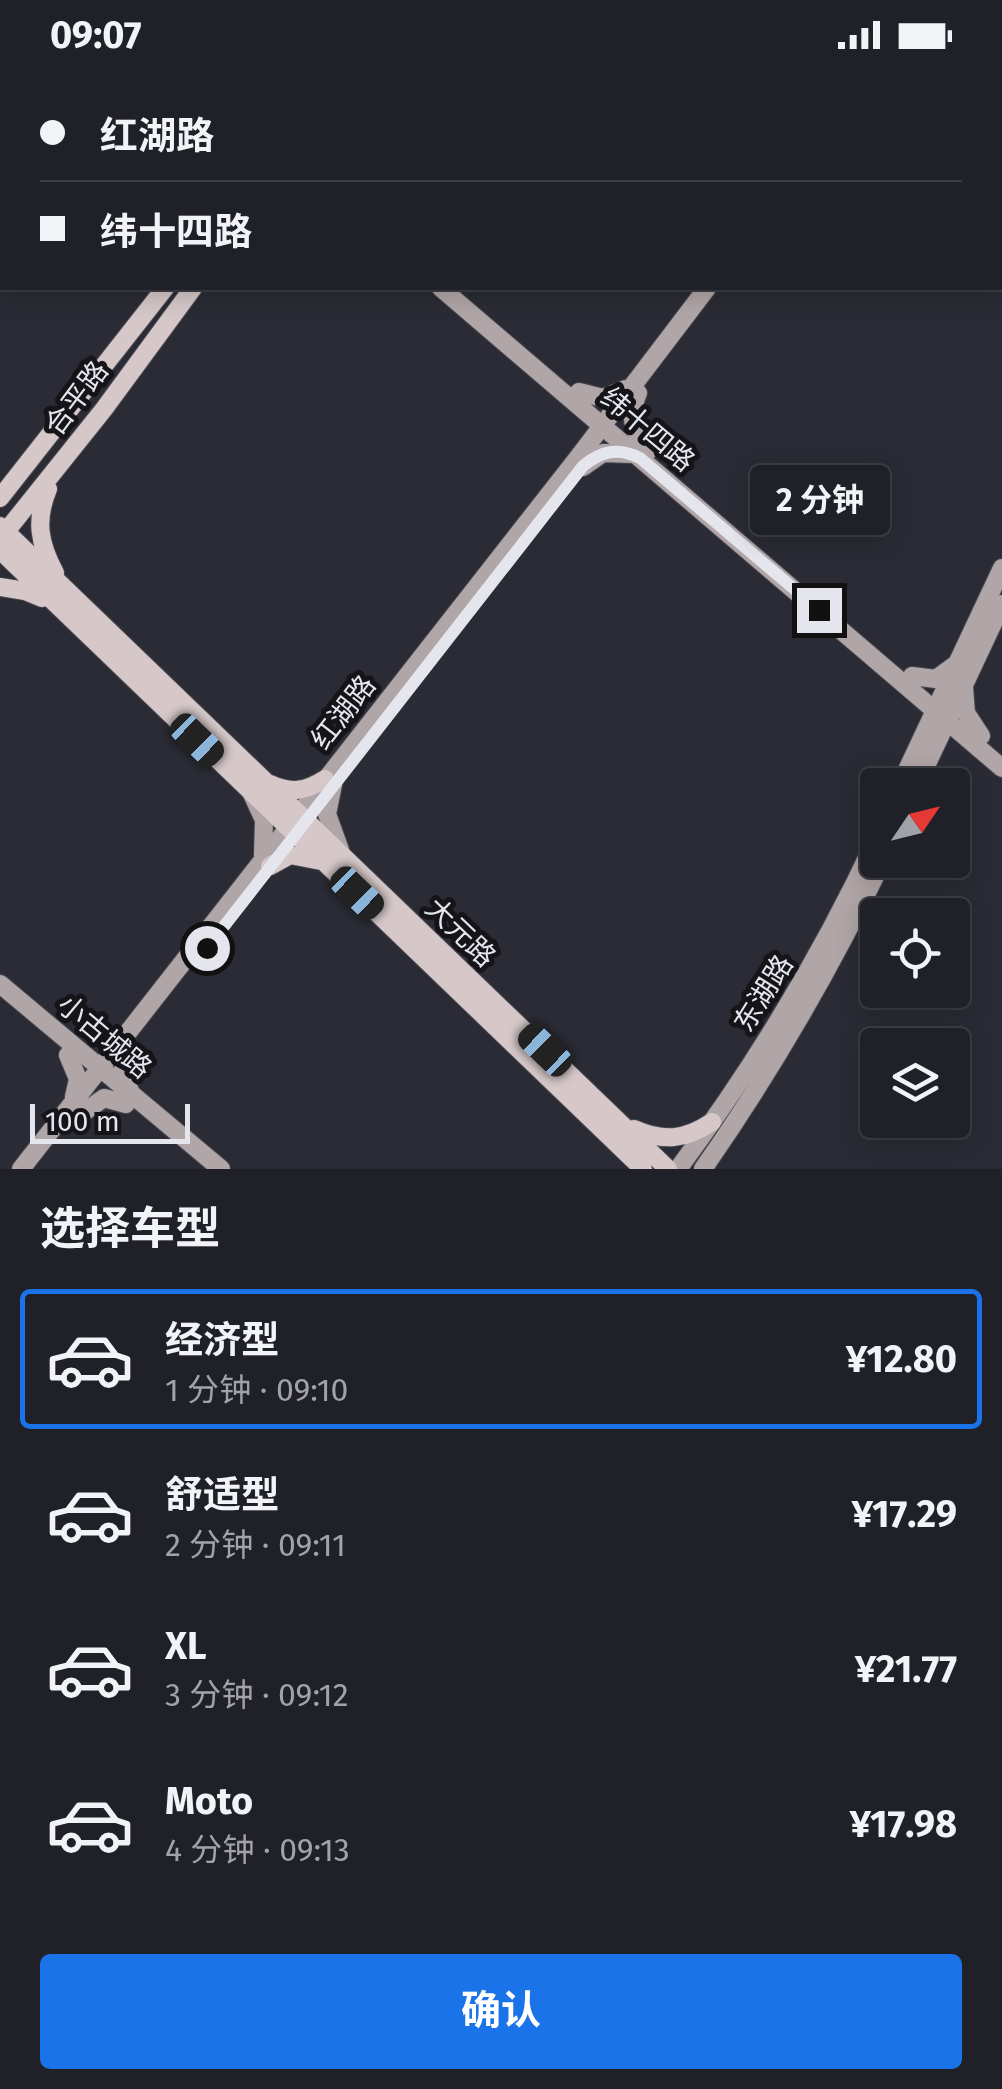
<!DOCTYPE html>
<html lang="zh">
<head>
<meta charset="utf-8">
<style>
	body { margin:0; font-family:"Fira Sans","Noto Sans SC",sans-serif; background:#2d2d34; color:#f1f3f6; height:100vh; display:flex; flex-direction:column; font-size:38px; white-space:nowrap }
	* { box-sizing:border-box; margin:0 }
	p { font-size:32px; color:#a2a3a8 }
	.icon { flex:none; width:55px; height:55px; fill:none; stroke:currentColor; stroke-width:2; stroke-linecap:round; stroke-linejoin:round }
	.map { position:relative; height:1099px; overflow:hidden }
	.sheet { display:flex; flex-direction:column; background:#202028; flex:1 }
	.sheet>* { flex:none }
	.top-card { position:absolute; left:0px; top:0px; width:1002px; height:220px; box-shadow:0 5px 25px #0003,0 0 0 2px #3d3e45; display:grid; align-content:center; height:220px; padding:0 40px; background:#202028 }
	.needle { width:65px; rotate:55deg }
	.controls { position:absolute; left:860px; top:698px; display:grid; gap:20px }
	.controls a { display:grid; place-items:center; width:110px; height:110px; border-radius:10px; background:#202028; box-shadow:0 5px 25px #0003,0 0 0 2px #3d3e45; font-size:50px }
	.scale { position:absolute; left:30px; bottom:25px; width:160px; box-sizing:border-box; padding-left:10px; border:5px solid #e5e6ed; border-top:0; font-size:28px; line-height:35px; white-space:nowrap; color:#e5e6ed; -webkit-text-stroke:8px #141419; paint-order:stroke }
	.end { position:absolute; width:45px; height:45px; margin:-22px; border:12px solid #e5e6ed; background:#111; box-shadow:0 0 0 5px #111 }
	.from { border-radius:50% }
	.bubble { position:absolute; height:70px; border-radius:10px; background:#202028; box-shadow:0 5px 25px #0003,0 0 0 2px #3d3e45; font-size:32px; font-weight:700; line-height:70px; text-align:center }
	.car { position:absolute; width:30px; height:60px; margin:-30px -15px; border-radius:12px; box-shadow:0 0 8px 2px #0007; background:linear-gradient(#222 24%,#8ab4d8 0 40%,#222 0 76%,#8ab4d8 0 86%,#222 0) }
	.top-card b { display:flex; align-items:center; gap:35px; height:95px; font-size:38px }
	.top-card b+b { border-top:2px solid #3d3e45 }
	.top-card i { width:25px; height:25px; background:#f1f3f6 }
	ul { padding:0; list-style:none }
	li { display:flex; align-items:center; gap:30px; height:140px; margin:0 20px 15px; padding:0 20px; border:5px solid transparent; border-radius:10px }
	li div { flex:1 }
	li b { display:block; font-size:38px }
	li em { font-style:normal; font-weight:700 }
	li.on { border-color:#1a73e8 }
	li>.icon { width:90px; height:90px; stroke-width:1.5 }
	h2 { padding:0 40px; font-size:45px; line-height:120px }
	.cta { display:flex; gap:20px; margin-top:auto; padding:20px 40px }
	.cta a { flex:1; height:115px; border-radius:10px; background:#1a73e8; color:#fff; font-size:40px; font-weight:700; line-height:115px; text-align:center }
	.status { display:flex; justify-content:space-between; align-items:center; height:70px; padding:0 50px; background:#202028; direction:ltr }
	.status svg { height:28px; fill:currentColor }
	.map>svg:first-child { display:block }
</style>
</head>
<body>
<div class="status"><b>09:07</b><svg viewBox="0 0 49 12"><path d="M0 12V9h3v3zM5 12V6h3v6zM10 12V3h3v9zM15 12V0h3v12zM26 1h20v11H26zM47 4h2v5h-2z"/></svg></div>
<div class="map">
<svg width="1002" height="1099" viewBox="0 0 1002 1099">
	<rect width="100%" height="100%" fill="#2b2b35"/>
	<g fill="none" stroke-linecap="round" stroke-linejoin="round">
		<g stroke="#494952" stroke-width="20">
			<path id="secondary" d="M869 2V0
				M441 218 1002 698
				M579 322 603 328 626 319
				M638 323C628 346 633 362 648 381
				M583 397 603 383 633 384
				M912 606 936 609 955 595
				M964 617 966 643 981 666
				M333 715 327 744 340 780
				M900 715 1002 498
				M917 715 1002 534
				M252 724 264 750 263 785
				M0 914 221 1099
				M128 980 122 1003 130 1021
				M68 985 78 1009 74 1027
				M77 1047 104 1028 126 1034
				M21 1099 580 385 707 218
				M678 1099C756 994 823 884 878 765
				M703 1099C772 1000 831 898 883 790"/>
		</g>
		<g stroke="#494952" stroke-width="20">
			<path id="primary" d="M892 0 895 2
				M930 0 933 2
				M331 2 333 0
				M356 2 358 0
				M1000 54 1002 56
				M1000 90 1002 92
				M48 419C35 450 39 473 55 503
				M0 428 165 218
				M0 456 668 1099
				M0 469 104 339 193 218
				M0 480 643 1099
				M0 517 25 521 42 528
				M270 714C291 724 306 721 325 709
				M270 796 290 785 321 791
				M634 1059C663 1072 685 1070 712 1052"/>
		</g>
		<use href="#secondary" stroke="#b1a6a7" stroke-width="18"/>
		<use href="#primary" stroke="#d6c8c9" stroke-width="18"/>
	</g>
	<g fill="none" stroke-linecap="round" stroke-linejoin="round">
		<path stroke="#e5e6ed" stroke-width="12" d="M207 878 583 396C601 381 618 377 640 388L819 540"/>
	</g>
	<g text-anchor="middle" stroke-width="10" stroke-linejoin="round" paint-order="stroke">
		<g font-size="28" fill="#e5e6ed" stroke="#141419">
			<text transform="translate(76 328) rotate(-53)" y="10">合平路</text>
			<text transform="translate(648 359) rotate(40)" y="10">纬十四路</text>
			<text transform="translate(343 642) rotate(-52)" y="10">红湖路</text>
			<text transform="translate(461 862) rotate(44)" y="10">大元路</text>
			<text transform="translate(763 923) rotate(-58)" y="10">东湖路</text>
			<text transform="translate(105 966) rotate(40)" y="10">小古城路</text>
		</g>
	</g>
</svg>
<div class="controls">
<a><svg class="needle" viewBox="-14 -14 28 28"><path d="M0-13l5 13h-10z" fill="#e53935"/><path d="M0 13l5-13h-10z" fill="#a2a3a8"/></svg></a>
<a><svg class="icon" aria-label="locate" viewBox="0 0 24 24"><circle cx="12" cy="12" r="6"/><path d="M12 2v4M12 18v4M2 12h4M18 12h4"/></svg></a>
<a><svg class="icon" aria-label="layers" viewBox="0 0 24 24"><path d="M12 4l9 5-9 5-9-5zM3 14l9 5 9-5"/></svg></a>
</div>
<div class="scale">100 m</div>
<i class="end from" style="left:207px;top:878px"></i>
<i class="end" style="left:819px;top:540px"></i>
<div class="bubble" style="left:750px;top:395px;width:140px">2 分钟</div>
<i class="car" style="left:197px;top:670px;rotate:134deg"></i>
<i class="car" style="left:357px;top:823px;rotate:134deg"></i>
<i class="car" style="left:545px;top:980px;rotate:314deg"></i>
<div class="top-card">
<b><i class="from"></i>红湖路</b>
<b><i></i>纬十四路</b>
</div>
</div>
<section class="sheet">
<h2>选择车型</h2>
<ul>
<li class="on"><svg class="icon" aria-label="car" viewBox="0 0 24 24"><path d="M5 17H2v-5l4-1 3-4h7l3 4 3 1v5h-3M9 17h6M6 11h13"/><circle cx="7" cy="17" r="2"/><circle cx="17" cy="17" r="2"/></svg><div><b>经济型</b><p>1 分钟 · 09:10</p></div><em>¥12.80</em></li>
<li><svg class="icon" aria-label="car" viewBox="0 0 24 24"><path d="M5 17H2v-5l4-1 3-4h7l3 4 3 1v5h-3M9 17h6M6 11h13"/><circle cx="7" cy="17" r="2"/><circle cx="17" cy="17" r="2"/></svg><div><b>舒适型</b><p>2 分钟 · 09:11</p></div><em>¥17.29</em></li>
<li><svg class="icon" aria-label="car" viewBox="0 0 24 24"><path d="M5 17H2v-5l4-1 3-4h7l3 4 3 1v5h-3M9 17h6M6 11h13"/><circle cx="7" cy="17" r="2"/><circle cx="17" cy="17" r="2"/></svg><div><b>XL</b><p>3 分钟 · 09:12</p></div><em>¥21.77</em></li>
<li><svg class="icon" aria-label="car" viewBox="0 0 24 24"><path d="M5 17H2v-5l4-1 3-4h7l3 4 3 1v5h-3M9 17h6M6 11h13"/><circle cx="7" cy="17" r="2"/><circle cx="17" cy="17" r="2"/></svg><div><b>Moto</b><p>4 分钟 · 09:13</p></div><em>¥17.98</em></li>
</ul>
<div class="cta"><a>确认</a></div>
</section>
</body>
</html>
